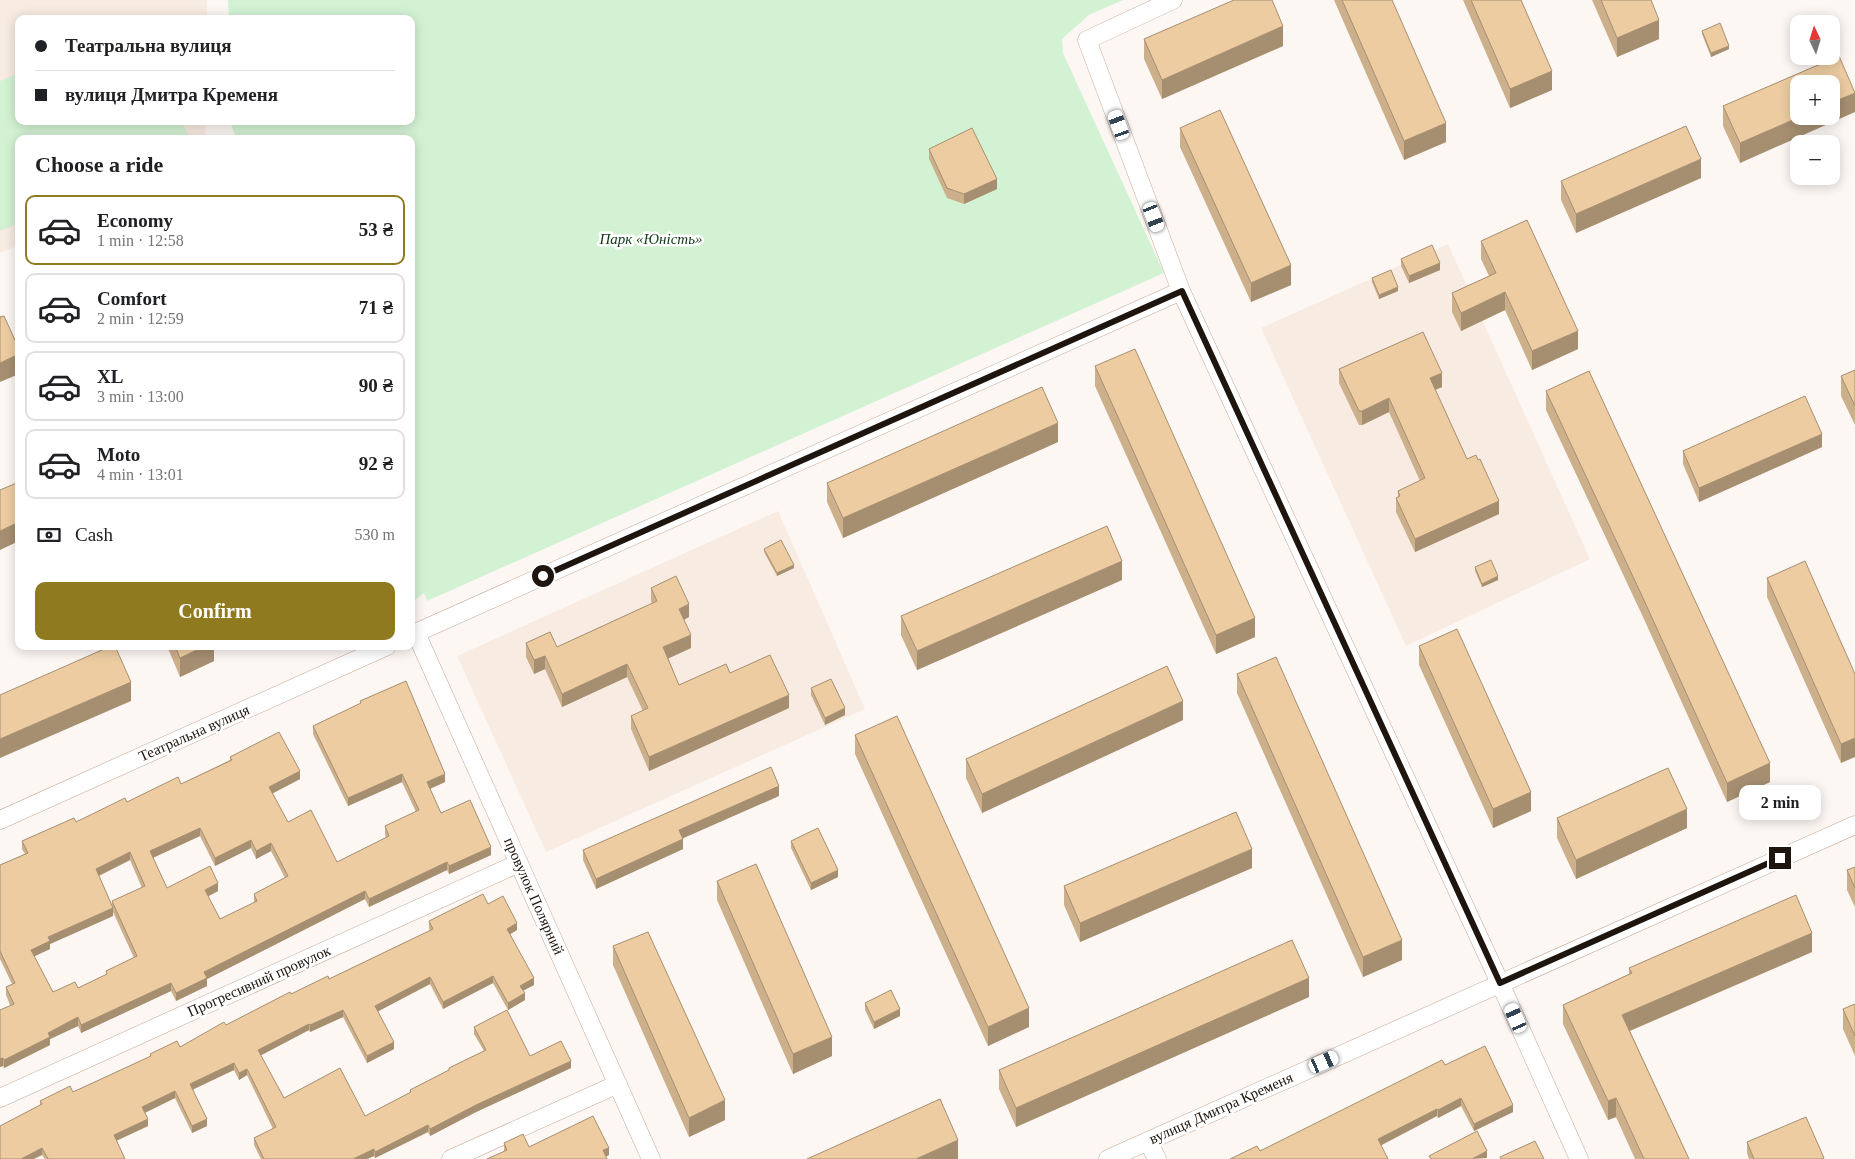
<!DOCTYPE html>
<html lang="en">
<head>
<meta charset="utf-8">
<style>
	body { margin:0; font-family:Georgia,serif; background:#f2f2f2; color:#202124; height:100vh; display:flex; flex-direction:column; font-size:19px; white-space:nowrap }
	* { box-sizing:border-box; margin:0 }
	p { font-size:16px; color:#757577 }
	.icon { flex:none; width:28px; height:28px; fill:none; stroke:currentColor; stroke-width:2; stroke-linecap:round; stroke-linejoin:round }
	.map { position:relative; flex:1; overflow:hidden }
	.details { position:absolute; left:15px; top:135px; width:400px; height:515px; display:flex; flex-direction:column; background:#fff; border-radius:10px; box-shadow:0 2px 12px #0003 }
	.details>* { flex:none }
	.top-card { position:absolute; left:15px; top:15px; width:400px; height:110px; border-radius:10px; box-shadow:0 2px 12px #0003; display:grid; align-content:center; height:110px; padding:0 20px; background:#fff }
	.needle { width:32px; rotate:356deg }
	.tools { position:absolute; left:1790px; top:15px; display:grid; gap:10px }
	.tools a { display:grid; place-items:center; width:50px; height:50px; border-radius:10px; background:#fff; box-shadow:0 2px 12px #0003; font-size:25px }
	.end { position:absolute; width:22px; height:22px; margin:-11px; border:6px solid #1e150f; background:#fff; box-shadow:0 0 0 2px #fff }
	.from { border-radius:50% }
	.bubble { position:absolute; height:35px; border-radius:10px; background:#fff; box-shadow:0 2px 12px #0003; font-size:16px; font-weight:600; line-height:35px; text-align:center }
	.car { position:absolute; width:15px; height:30px; margin:-15px -8px; border-radius:6px; box-shadow:0 0 4px 1px #0007; background:linear-gradient(#fff 24%,#345 0 40%,#fff 0 76%,#345 0 86%,#fff 0) }
	.top-card b { display:flex; align-items:center; gap:18px; height:48px; font-size:19px }
	.top-card b+b { border-top:1px solid #e0e0e0 }
	.top-card i { width:12px; height:12px; background:#202124 }
	ul { padding:0; list-style:none }
	li { display:flex; align-items:center; gap:15px; height:70px; margin:0 10px 8px; padding:0 10px; border:2px solid #e0e0e0; border-radius:10px }
	li div { flex:1 }
	li b { display:block; font-size:19px }
	li em { font-style:normal; font-weight:600 }
	li.selected { border-color:#907a20 }
	li>.icon { width:45px; height:45px; stroke-width:1.5 }
	h2 { padding:0 20px; font-size:22px; line-height:60px }
	.pay { display:flex; align-items:center; gap:12px; height:55px; padding:0 20px; font-size:19px }
	.pay p { margin-inline-start:auto }
	.primary-button { display:flex; gap:10px; margin-top:auto; padding:10px 20px }
	.primary-button a { flex:1; height:58px; border-radius:10px; background:#907a20; color:#fff; font-size:20px; font-weight:600; line-height:58px; text-align:center }
	.map>svg:first-child { display:block }
</style>
</head>
<body>
<div class="map">
<svg width="1855" height="1159" viewBox="0 0 1855 1159">
	<rect width="100%" height="100%" fill="#fdf7f4"/>
	<path fill="#f8ebe2" d="M0 0H207V19H19V121H206L205 139H19V245L0 253Z
		M1448 244 1590 559 1406 646 1261 328Z
		M778 511 865 709 546 852 457 656Z"/>
	<path fill="#d3f2d4" d="M228 0H1123L1089 15 1062 39 1063 53 1164 273 427 601 424 593 415 600 411 583V139H236L230 121H411V19H229Z
		M19 73V121H182L190 139H19V223L0 231V81Z"/>
	<g fill="none" stroke-linecap="round" stroke-linejoin="round">
		<g stroke="#c2a998" stroke-width="19">
			<path id="street" d="M1173 0 1087 40 1181 291 1500 983 1579 1159
				M416 633 651 1159
				M411 635 1181 291
				M0 820 387 646
				M0 1098 519 863
				M1148 1141 1157 1159
				M451 1159 618 1084
				M1108 1159 1855 825"/>
		</g>
		<use href="#street" stroke="#fff" stroke-width="18"/>
	</g>
	<path fill="#ccaf8b" fill-rule="evenodd" d="M1334 0H1392L1446 142 1404 160Z
		M1463 0H1521L1552 90 1510 108Z
		M1592 0H1651L1659 39 1617 57Z
		M1702 31 1729 49 1711 57 1702 34Z
		M1144 39 1283 46 1162 99 1144 59Z
		M1839 56 1740 163 1723 126V106Z
		M1180 128 1291 285 1251 302 1180 147Z
		M929 149 997 189 964 204 947 198 929 159Z
		M1701 178 1576 233 1561 200V181Z
		M1481 241 1578 349 1532 370 1505 310 1461 331 1452 312V293L1489 276 1481 259Z
		M1401 259 1440 270 1409 283 1401 266Z
		M1372 278 1398 291 1379 299 1372 282Z
		M1095 366 1255 637 1216 654 1095 386Z
		M1339 369 1442 387 1435 390 1467 459 1499 514 1415 552 1396 512V498H1398V491L1420 481 1389 412 1362 425H1359L1339 383Z
		M1855 370V425L1841 396V376Z
		M1546 391 1770 782 1727 802 1643 617 1546 410Z
		M1058 442 843 538 827 502V483Z
		M1822 447 1699 502 1683 464V451Z
		M764 549 794 568 777 576 764 552Z
		M1475 567 1498 580 1482 587 1475 571Z
		M1767 578 1855 674 1841 763 1767 597Z
		M1122 580 917 670 901 635V616Z
		M651 588 689 617 684 620 691 648 668 658 679 685 730 673 789 708 649 771 631 729V716L643 711 627 677 562 707 545 669 534 674 526 657V643L557 647 652 604 651 601Z
		M167 646H214V661L180 677Z
		M1419 646 1531 811 1493 828 1419 665Z
		M1237 674 1402 960 1363 977 1237 693Z
		M811 688 845 715 825 725 811 695Z
		M360 701 445 782 430 789 441 813 491 855 449 874 447 870 369 907 365 899 207 979V986L176 1001 171 991 81 1033 78 1026 50 1039V1045L4 1068 3 1066 0 1067 10 1005 6 995V987L12 984 0 959V865L25 854 22 849V841L76 822 127 802 181 784 230 760V757L300 779 272 794 288 822 337 862 386 838 385 834V826L416 812 402 782 348 806 313 734V726L360 704ZM200 836 215 866 251 848 256 859 271 851 285 878 254 894V903L220 919 208 896 218 891 167 888 153 858ZM130 860 142 888 112 901V905L99 876ZM113 912 134 958 106 971V975L78 988 53 992 34 956 50 949V944L113 916Z
		M1183 720 982 813 966 778V759Z
		M855 735 1029 1027 988 1046 855 754Z
		M779 796 683 838V849L596 889 583 860V850Z
		M1557 818 1687 828 1576 879 1557 838Z
		M791 841 838 877 811 890 791 848Z
		M1855 867V907L1847 890V870Z
		M1252 868 1080 942 1064 905V886Z
		M717 881 832 1056 793 1074 717 900Z
		M488 904 517 930 510 934 534 985 523 991 525 1000 508 1010 493 983 443 1009 430 984 378 1011 394 1049 367 1063 343 1017 310 1032 309 1030 260 1055 284 1098 365 1116 410 1093V1090L449 1070V1068L484 1051 474 1034V1027L530 1056 571 1068 476 1112 430 1136 428 1132 375 1158 374 1156 367 1159H261L254 1145V1138L273 1129 247 1075 239 1080 234 1070 192 1089 207 1126 192 1133 175 1098 145 1113 148 1126 116 1140 125 1159H45L42 1155 40 1101 73 1092 150 1057V1054L180 1047 291 994 329 979 430 931 429 928V921Z
		M613 946 725 1120 689 1137 613 965Z
		M1812 952 1630 1031 1689 1159H1635L1616 1117 1608 1120 1563 1024V1005L1629 974V968Z
		M1309 997 1016 1127 999 1089V1070Z
		M865 1003 900 1016 874 1029 865 1010Z
		M1855 1004V1056L1843 1029V1009Z
		M1445 1065 1513 1112 1474 1131 1461 1106 1438 1118 1437 1116 1230 1159 1260 1151Z
		M1747 1142 1824 1159H1749L1747 1153Z
		M504 1143 529 1147 609 1155 606 1157 504 1151Z"/>
	<path fill="#a68f71" d="M1659 20V39L1617 57V38Z
		M1283 26V46L1162 99V80Z
		M1729 46V49L1711 57V53Z
		M1552 71V90L1510 108V89Z
		M1855 93V112L1740 163V143L1802 116H1831V103Z
		M1446 123V142L1404 160V141Z
		M1701 159V178L1576 233V214Z
		M997 179V189L964 204V194Z
		M1440 263V270L1409 283V276Z
		M1291 265V285L1251 302V283Z
		M1398 287V291L1379 299V295Z
		M1505 292V310L1461 331V313Z
		M1578 331V349L1532 370V351Z
		M19 354V374L0 382V363Z
		M1442 373V387L1430 392V378Z
		M1389 398V412L1362 425V411Z
		M1058 423V442L843 538V518Z
		M1822 434V447L1699 502V488Z
		M1499 501V514L1415 552V539Z
		M19 522V541L0 550V531Z
		M1122 561V580L917 670V651Z
		M794 565V568L777 576V573Z
		M1498 576V580L1482 587V584Z
		M689 604V617L679 622V609Z
		M1255 618V637L1216 654V635Z
		M691 635V648L663 661V647Z
		M205 646H214V661L180 677V658Z
		M545 656V669L534 674V660Z
		M627 664V677L562 707V694Z
		M131 682V701L0 758V739Z
		M789 695V708L649 771V757Z
		M1183 701V720L982 813V794Z
		M845 708V715L825 725V718Z
		M1855 738V757L1841 763V744Z
		M1770 763V782L1727 802V783Z
		M300 771V779L269 795V787Z
		M402 774V782L348 806V798Z
		M445 774V782L427 790V782Z
		M779 786V796L679 840V830Z
		M1531 792V811L1493 828V809Z
		M1687 809V828L1576 879V860Z
		M200 828V836L150 859V851Z
		M683 839V849L596 889V879Z
		M251 840V848L215 866V858Z
		M271 843V851L256 859V851Z
		M491 847V855L449 874V866Z
		M1252 849V868L1080 942V923Z
		M130 852V860L96 877V869Z
		M447 862V870L369 907V899Z
		M838 870V877L811 890V883Z
		M218 883V891L205 898V890Z
		M365 891V899L207 979V986L176 1001V993L204 972Z
		M113 908V916L50 944V949L31 958V950L48 937Z
		M517 923V930L507 936V929Z
		M1812 933V952L1622 1034V1015Z
		M1402 940V960L1363 977V957Z
		M493 976V983L443 1009V1002Z
		M430 977V984L375 1013V1006Z
		M534 978V985L520 992V986Z
		M1309 978V997L1016 1127V1108Z
		M171 983V991L81 1033V1025Z
		M525 993V1000L508 1010V1003Z
		M1029 1008V1027L988 1046V1027Z
		M900 1009V1016L874 1029V1022Z
		M343 1010V1017L310 1032V1025Z
		M78 1017V1026L50 1039V1045L4 1068V1060L48 1033Z
		M309 1024V1030L258 1057V1050Z
		M832 1037V1056L793 1074V1054Z
		M394 1042V1049L367 1063V1056Z
		M3 1058V1066L0 1067V1059Z
		M571 1061V1068L476 1112 430 1136V1129L476 1105Z
		M234 1063V1070L190 1091V1084Z
		M247 1069V1075L239 1080V1073Z
		M175 1091V1098L142 1114V1107Z
		M1461 1098V1106L1438 1118V1110Z
		M1616 1098V1117L1608 1120V1101Z
		M725 1100V1120L689 1137V1118Z
		M1513 1105V1112L1474 1131V1124Z
		M1437 1109V1116L1378 1147V1139Z
		M148 1119V1126L114 1142V1135Z
		M207 1119V1126L192 1133V1126Z
		M428 1125V1132L375 1158V1152Z
		M958 1140V1159H916Z
		M42 1148V1155L34 1159H21Z
		M609 1148V1155L603 1158V1150Z
		M374 1149V1156L367 1159H353Z
		M1487 1151V1158L1472 1159Z"/>
	<path fill="#edcca2" stroke="#a68f71" fill-rule="evenodd" d="M1234 0H1272L1283 26 1162 80 1144 39Z
		M1342 0H1392L1446 123 1404 141Z
		M1471 0H1521L1552 71 1510 89Z
		M1601 0H1651L1659 20 1617 38Z
		M1720 23 1729 46 1711 53 1702 31Z
		M1839 56 1855 93 1831 103V84H1799V116H1802L1740 143 1723 106Z
		M1220 110 1291 265 1251 283 1180 128Z
		M1686 126 1701 159 1576 214 1561 181Z
		M972 128 997 179 964 194 947 188 929 149Z
		M1527 220 1578 331 1532 351 1505 292 1461 313 1452 293 1496 273 1481 241Z
		M1432 245 1440 263 1409 276 1401 259Z
		M1391 270 1398 287 1379 295 1372 278Z
		M4 316 19 349V354L0 363V317Z
		M1423 332 1442 373 1430 378 1467 459 1476 455 1478 460 1480 459 1499 501 1415 539 1396 498 1400 496 1398 491 1425 478 1389 398 1362 411H1359L1339 369Z
		M1135 349 1255 618 1216 635 1095 366Z
		M1855 370V406L1841 376Z
		M1589 371 1770 763 1727 783 1643 598 1546 391Z
		M1042 387 1058 423 843 518 827 483Z
		M1805 396 1822 434 1699 488 1683 451Z
		M19 482V522L0 531V490Z
		M1107 526 1122 561 917 651 901 616Z
		M781 540 794 565 777 573 764 549Z
		M1491 560 1498 576 1482 584 1475 567Z
		M1805 561 1855 674V738L1841 744 1767 578Z
		M676 576 689 604 679 609 691 635 663 647 679 685 726 664 730 673 770 655 789 695 649 757 631 716 648 708 627 664 562 694 545 656 534 660 526 643 550 632 557 647 657 601 651 588Z
		M1457 629 1531 792 1493 809 1419 646Z
		M111 646H115L131 682 0 739V695Z
		M175 646H205L180 658Z
		M1276 657 1402 940 1363 957 1237 674Z
		M1167 666 1183 701 982 794 966 759Z
		M831 679 845 708 825 718 811 688Z
		M406 681 445 774 427 782 441 813 470 800 491 847 449 866 447 862 369 899 365 891 204 972 207 978 176 993 171 983 81 1025 78 1017 48 1033 50 1037 4 1060 3 1058 0 1059V1010L14 1004 6 987 15 983 0 951V865L28 853 22 841 74 818 76 822 125 798 127 802 178 777 181 784 232 760 230 757 279 732 300 771 269 787 288 822 311 810 337 862 389 836 385 826 419 810 402 774 348 798 313 726 361 703 360 701ZM200 828 215 858 251 840 256 851 271 843 288 876 254 894 257 901 220 919 205 890 218 883 210 866 167 888 150 851ZM130 852 145 886 112 901 137 956 106 971 107 974 78 988 75 982 53 992 31 950 50 941 48 937 113 908 96 869Z
		M897 716 1029 1008 988 1027 855 735Z
		M771 767 779 786 679 830 683 839 596 879 583 850Z
		M1668 768 1687 809 1576 860 1557 818Z
		M1236 812 1252 849 1080 923 1064 886Z
		M818 828 838 870 811 883 791 841Z
		M756 864 832 1037 793 1054 717 881Z
		M1855 867V888L1847 870Z
		M483 894 488 904 503 896 517 923 507 929 534 978 520 986 525 993 508 1003 493 976 443 1002 430 977 375 1006 394 1042 367 1056 343 1010 310 1025 309 1024 258 1050 284 1098 340 1068 365 1116 411 1092 410 1090 449 1070V1068L486 1050 474 1027 507 1010 530 1056 561 1041 571 1061 476 1105 430 1129 428 1125 375 1152 374 1149 353 1159H264L254 1138 276 1127 247 1069 239 1073 234 1063 190 1084 207 1119 192 1126 175 1091 142 1107 148 1119 114 1135 125 1159H48L42 1148 21 1159H0V1126L42 1104 40 1101 70 1086 73 1092 151 1056 150 1054 177 1041 180 1047 224 1022 226 1025 290 992 291 994 328 976 329 979 433 929 429 921Z
		M1796 895 1812 933 1622 1015 1689 1159H1644L1616 1098 1608 1101 1563 1005 1632 973 1629 968Z
		M648 932 725 1100 689 1118 613 946Z
		M1292 940 1309 978 1016 1108 999 1070Z
		M891 990 900 1009 874 1022 865 1003Z
		M1855 1004V1036L1843 1009Z
		M1485 1046 1513 1105 1474 1124 1461 1098 1438 1110 1437 1109 1378 1139 1388 1159H1230L1257 1146 1260 1151 1442 1060 1445 1065Z
		M940 1099 958 1140 916 1159H807Z
		M593 1116 609 1148 603 1150 607 1159H487L507 1150 504 1143 523 1134 529 1147Z
		M1806 1117 1824 1158 1821 1159H1754L1747 1142Z
		M1477 1131 1487 1151 1472 1159H1431L1429 1156Z
		M1535 1141 1544 1159H1501L1500 1157Z"/>
	<g fill="none" stroke-linecap="round" stroke-linejoin="round">
		<path stroke="#1e150f" stroke-width="6" d="M543 576 1182 291 1500 983 1780 858"/>
	</g>
	<g text-anchor="middle" stroke-width="5" stroke-linejoin="round" paint-order="stroke">
		<g font-size="15" font-style="italic" fill="#0e3916" stroke="#fff">
			<text x="651" y="244">Парк «Юність»</text>
		</g>
		<g font-size="15" fill="#1e150f" stroke="#fff">
			<text transform="translate(194 733) rotate(-24)" y="5">Театральна вулиця</text>
			<text transform="translate(534 896) rotate(66)" y="5">провулок Полярний</text>
			<text transform="translate(259 981) rotate(-24)" y="5">Прогресивний провулок</text>
			<text transform="translate(1221 1108) rotate(-24)" y="5">вулиця Дмитра Кременя</text>
		</g>
	</g>
</svg>
<div class="tools">
<a><svg class="needle" viewBox="-14 -14 28 28"><path d="M0-13l5 13h-10z" fill="#e53935"/><path d="M0 13l5-13h-10z" fill="#757577"/></svg></a>
<a>+</a>
<a>−</a>
</div>
<i class="end from" style="left:543px;top:576px"></i>
<i class="end" style="left:1780px;top:858px"></i>
<div class="bubble" style="left:1739px;top:785px;width:82px">2 min</div>
<i class="car" style="left:1119px;top:125px;rotate:340deg"></i>
<i class="car" style="left:1154px;top:217px;rotate:159deg"></i>
<i class="car" style="left:1516px;top:1018px;rotate:336deg"></i>
<i class="car" style="left:1324px;top:1062px;rotate:66deg"></i>
<div class="top-card">
<b><i class="from"></i>Театральна вулиця</b>
<b><i></i>вулиця Дмитра Кременя</b>
</div>
<section class="details">
<h2>Choose a ride</h2>
<ul>
<li class="selected"><svg class="icon" aria-label="car" viewBox="0 0 24 24"><path d="M5 17H2v-5l4-1 3-4h7l3 4 3 1v5h-3M9 17h6M6 11h13"/><circle cx="7" cy="17" r="2"/><circle cx="17" cy="17" r="2"/></svg><div><b>Economy</b><p>1 min · 12:58</p></div><em>53 ₴</em></li>
<li><svg class="icon" aria-label="car" viewBox="0 0 24 24"><path d="M5 17H2v-5l4-1 3-4h7l3 4 3 1v5h-3M9 17h6M6 11h13"/><circle cx="7" cy="17" r="2"/><circle cx="17" cy="17" r="2"/></svg><div><b>Comfort</b><p>2 min · 12:59</p></div><em>71 ₴</em></li>
<li><svg class="icon" aria-label="car" viewBox="0 0 24 24"><path d="M5 17H2v-5l4-1 3-4h7l3 4 3 1v5h-3M9 17h6M6 11h13"/><circle cx="7" cy="17" r="2"/><circle cx="17" cy="17" r="2"/></svg><div><b>XL</b><p>3 min · 13:00</p></div><em>90 ₴</em></li>
<li><svg class="icon" aria-label="car" viewBox="0 0 24 24"><path d="M5 17H2v-5l4-1 3-4h7l3 4 3 1v5h-3M9 17h6M6 11h13"/><circle cx="7" cy="17" r="2"/><circle cx="17" cy="17" r="2"/></svg><div><b>Moto</b><p>4 min · 13:01</p></div><em>92 ₴</em></li>
</ul>
<div class="pay"><svg class="icon" aria-label="cash" viewBox="0 0 24 24"><path d="M3 7h18v10H3z"/><circle cx="12" cy="12" r="2"/></svg>Cash<p>530 m</p></div>
<div class="primary-button"><a>Confirm</a></div>
</section>
</div>
</body>
</html>
